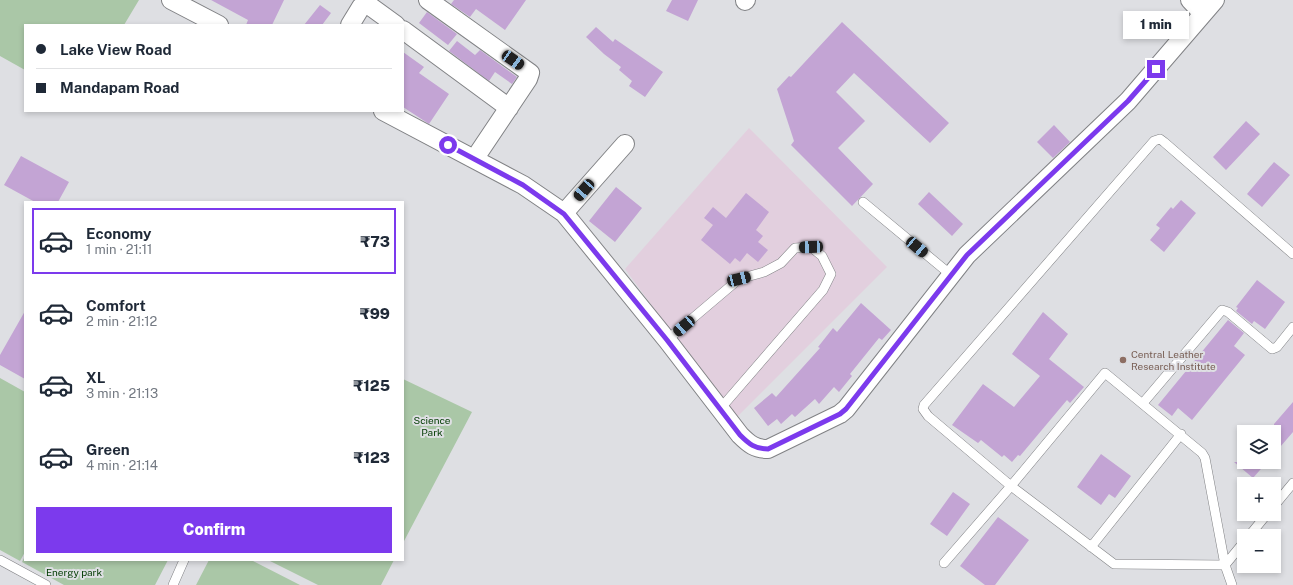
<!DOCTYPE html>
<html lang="en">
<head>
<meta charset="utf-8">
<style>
	body { margin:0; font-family:"Public Sans",sans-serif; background:#f6f6f7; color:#1f2937; height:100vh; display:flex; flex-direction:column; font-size:15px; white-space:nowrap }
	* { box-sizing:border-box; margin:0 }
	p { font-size:13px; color:#747a83 }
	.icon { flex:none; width:22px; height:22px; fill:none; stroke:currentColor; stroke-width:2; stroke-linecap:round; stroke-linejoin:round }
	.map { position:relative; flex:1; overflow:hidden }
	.details { position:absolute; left:24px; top:201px; width:380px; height:360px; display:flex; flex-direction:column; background:#fff; border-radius:0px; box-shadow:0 2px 6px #0003 }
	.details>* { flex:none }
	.banner { position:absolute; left:24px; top:24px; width:380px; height:88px; border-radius:0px; box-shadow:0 2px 6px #0003; display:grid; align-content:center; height:88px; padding:0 12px; background:#fff }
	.controls { position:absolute; left:1237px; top:425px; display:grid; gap:8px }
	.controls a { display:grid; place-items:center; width:44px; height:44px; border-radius:0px; background:#fff; box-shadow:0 2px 6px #0003; font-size:20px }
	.end { position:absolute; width:18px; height:18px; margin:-9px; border:5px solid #7c3aed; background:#fff; box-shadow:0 0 0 2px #fff }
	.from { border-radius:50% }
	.bubble { position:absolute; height:28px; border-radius:0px; background:#fff; box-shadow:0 2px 6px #0003; font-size:13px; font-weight:800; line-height:28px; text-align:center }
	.car { position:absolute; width:12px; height:24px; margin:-12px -6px; border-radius:5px; box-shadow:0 0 3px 1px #0007; background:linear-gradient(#222 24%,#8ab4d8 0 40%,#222 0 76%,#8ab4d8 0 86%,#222 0) }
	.banner b { display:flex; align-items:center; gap:14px; height:38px; font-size:15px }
	.banner b+b { border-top:1px solid #e0e1e3 }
	.banner i { width:10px; height:10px; background:#1f2937 }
	ul { padding:7px 0 0; list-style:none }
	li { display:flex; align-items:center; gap:12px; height:66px; margin:0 8px 6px; padding:0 4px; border:2px solid transparent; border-radius:0px }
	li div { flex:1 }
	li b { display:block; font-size:15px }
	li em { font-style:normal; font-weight:800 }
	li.current { border-color:#7c3aed }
	li>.icon { width:36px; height:36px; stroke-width:1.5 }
	.action { display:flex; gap:8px; margin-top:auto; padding:8px 12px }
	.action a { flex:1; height:46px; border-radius:0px; background:#7c3aed; color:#fff; font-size:16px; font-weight:800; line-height:46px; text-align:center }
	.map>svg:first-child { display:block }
</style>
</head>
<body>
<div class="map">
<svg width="1293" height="585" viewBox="0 0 1293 585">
	<rect width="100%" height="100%" fill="#dedfe3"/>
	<path fill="#e2cfde" d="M749 128 887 267 735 419 625 269Z"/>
	<path fill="#aac7a7" d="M0 0H139L124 25H25V70L0 56Z
		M0 378 25 392V552L20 561 0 550Z
		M403 379 472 412 403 543Z
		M25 556V560H168L155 585H64L22 562Z
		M209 560H251L300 585H196Z
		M268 560H394L381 585H318Z"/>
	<path fill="#c3a4d4" d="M211 0H284L272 25H246L248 20Z
		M454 0H526L505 30 476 9 470 17 451 4Z
		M672 0H698L688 21 666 11Z
		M320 5 331 13 322 25H304Z
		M427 12 457 34 448 45 419 23Z
		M842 22 949 123 930 143 854 73 836 92 865 121 838 148 873 184 852 206 791 145 794 141 777 89 789 76 791 77Z
		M596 27 613 42 615 39 663 72 645 97 629 86 632 81 619 70 621 67 604 54 586 37Z
		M457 41 475 55 480 50 517 77 512 84 495 72 489 81 449 51Z
		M403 52 424 67 419 73 449 94 429 124 403 107Z
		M1246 121 1260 134 1226 170 1213 157Z
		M1054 125 1070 142 1053 158 1037 142Z
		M21 156 69 182 58 202H35L4 185Z
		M1274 162 1290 175 1262 207 1247 194Z
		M616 187 642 208 615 242 589 221Z
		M929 192 963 224 952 236 918 204Z
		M746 193 769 212 756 230 763 236 758 242 768 250 758 262 747 253 740 262 735 258 730 264 701 240 713 225 704 218 713 207 726 218Z
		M1181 200 1196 213 1164 252 1150 240 1160 228 1156 225 1171 207 1173 209Z
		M1257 280 1285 302 1265 329 1254 321 1252 324 1236 311 1238 308 1236 307Z
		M861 303 891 330 882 340 879 338 850 374 852 376 839 392 834 387 819 404 815 399 795 417 792 414 781 424 777 419 768 426 754 408 772 393 776 397 820 348 818 347 833 328 837 332Z
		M25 311V379L0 365V355Z
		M1043 312 1068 334 1049 359 1084 387 1070 403 1067 400 1020 456 1018 455 1012 462 1004 455 1002 457 981 440 978 443 952 425 983 384 1014 407 1040 376 1012 354Z
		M1228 320 1244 333 1234 346 1245 355 1192 420 1178 408 1172 416 1158 405Z
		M1293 402V432L1274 454V424Z
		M1101 454 1131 476 1115 498 1109 494 1101 505 1077 487Z
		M1234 462H1267L1253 478Z
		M953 492 970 504 947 536 930 524Z
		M998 517 1029 540 995 585H985L960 566Z"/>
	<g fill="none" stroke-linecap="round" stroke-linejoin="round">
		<g stroke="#818285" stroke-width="10">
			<path id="lane" d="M863 202 951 275
				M667 340 739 279 764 272 781 263 795 248 811 247 822 256 831 274 823 290 720 409
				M1143 403 1222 310 1228 312 1272 349 1277 347 1293 327
				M1274 506 1293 483
				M1249 536 1267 514
				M1091 547 1181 434
				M0 560 46 585
				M944 563 1011 486 1105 373 1202 453 1205 458 1225 565 1114 564 1011 486 928 416 923 409 924 405 1154 141 1160 139 1164 142 1293 254
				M173 585 184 560
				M1232 585 1225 565 1244 542"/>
		</g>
		<g stroke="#818285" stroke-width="20">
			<path id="street" d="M171 0 219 25
				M428 0 530 73 528 79 475 158
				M1190 0 1203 14
				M745 1 746 0
				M350 25 361 7 367 4 396 25
				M403 30 509 108
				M383 111 523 185 564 213 667 340 740 435C749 444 755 449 768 449L840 414 846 409 967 255 1128 101 1215 0
				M564 213 625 144"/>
		</g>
		<use href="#lane" stroke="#fff" stroke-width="9"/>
		<use href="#street" stroke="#fff" stroke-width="18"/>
	</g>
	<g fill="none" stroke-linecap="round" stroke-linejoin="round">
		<path stroke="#7c3aed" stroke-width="5" d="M448 145 523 185 564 214 667 340 740 435C749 444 755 449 768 449L840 414 846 409 967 255 1128 101 1156 69"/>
	</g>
	<circle fill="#8d6e63" stroke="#dedfe3" stroke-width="1.5" cx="1123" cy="360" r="4"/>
	<g text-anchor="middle" stroke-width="4" stroke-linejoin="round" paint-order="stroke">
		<g font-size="10" fill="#785e54" stroke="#dedfe3" text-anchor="start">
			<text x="1131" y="358">Central Leather<tspan x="1131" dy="12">Research Institute</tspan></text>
		</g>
		<g font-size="10" fill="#003b00" stroke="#dedfe3">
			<text x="432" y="424">Science<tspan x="432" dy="12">Park</tspan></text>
			<text x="74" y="576">Energy park</text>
		</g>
	</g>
</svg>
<div class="controls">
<a><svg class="icon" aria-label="layers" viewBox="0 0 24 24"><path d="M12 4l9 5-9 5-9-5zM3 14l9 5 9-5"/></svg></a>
<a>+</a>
<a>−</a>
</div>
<i class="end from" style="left:448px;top:145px"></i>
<i class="end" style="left:1156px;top:69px"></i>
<div class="bubble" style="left:1123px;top:11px;width:66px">1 min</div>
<i class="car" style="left:513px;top:60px;rotate:125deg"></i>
<i class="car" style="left:584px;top:190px;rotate:221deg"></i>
<i class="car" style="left:811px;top:247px;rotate:268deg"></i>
<i class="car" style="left:917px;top:247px;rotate:130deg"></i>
<i class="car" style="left:739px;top:279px;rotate:76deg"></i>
<i class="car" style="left:684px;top:326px;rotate:229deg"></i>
<div class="banner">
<b><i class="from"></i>Lake View Road</b>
<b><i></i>Mandapam Road</b>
</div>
<section class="details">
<ul>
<li class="current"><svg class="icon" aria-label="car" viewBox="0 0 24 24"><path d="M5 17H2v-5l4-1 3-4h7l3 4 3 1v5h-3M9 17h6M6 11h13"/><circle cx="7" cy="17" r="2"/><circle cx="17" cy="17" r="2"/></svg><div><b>Economy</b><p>1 min · 21:11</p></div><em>₹73</em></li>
<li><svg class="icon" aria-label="car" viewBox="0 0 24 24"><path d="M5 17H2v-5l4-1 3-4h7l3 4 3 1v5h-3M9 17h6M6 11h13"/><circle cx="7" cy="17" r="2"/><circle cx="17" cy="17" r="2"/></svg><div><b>Comfort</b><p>2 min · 21:12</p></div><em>₹99</em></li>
<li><svg class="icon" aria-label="car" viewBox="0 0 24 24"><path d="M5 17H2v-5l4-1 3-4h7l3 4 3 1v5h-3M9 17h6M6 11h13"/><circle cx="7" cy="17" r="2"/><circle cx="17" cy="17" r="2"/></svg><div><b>XL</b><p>3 min · 21:13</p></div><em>₹125</em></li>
<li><svg class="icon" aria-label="car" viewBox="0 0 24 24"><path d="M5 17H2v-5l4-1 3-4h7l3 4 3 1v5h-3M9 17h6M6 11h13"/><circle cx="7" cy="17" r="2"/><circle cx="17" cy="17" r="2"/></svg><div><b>Green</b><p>4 min · 21:14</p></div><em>₹123</em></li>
</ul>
<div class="action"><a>Confirm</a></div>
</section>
</div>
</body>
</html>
